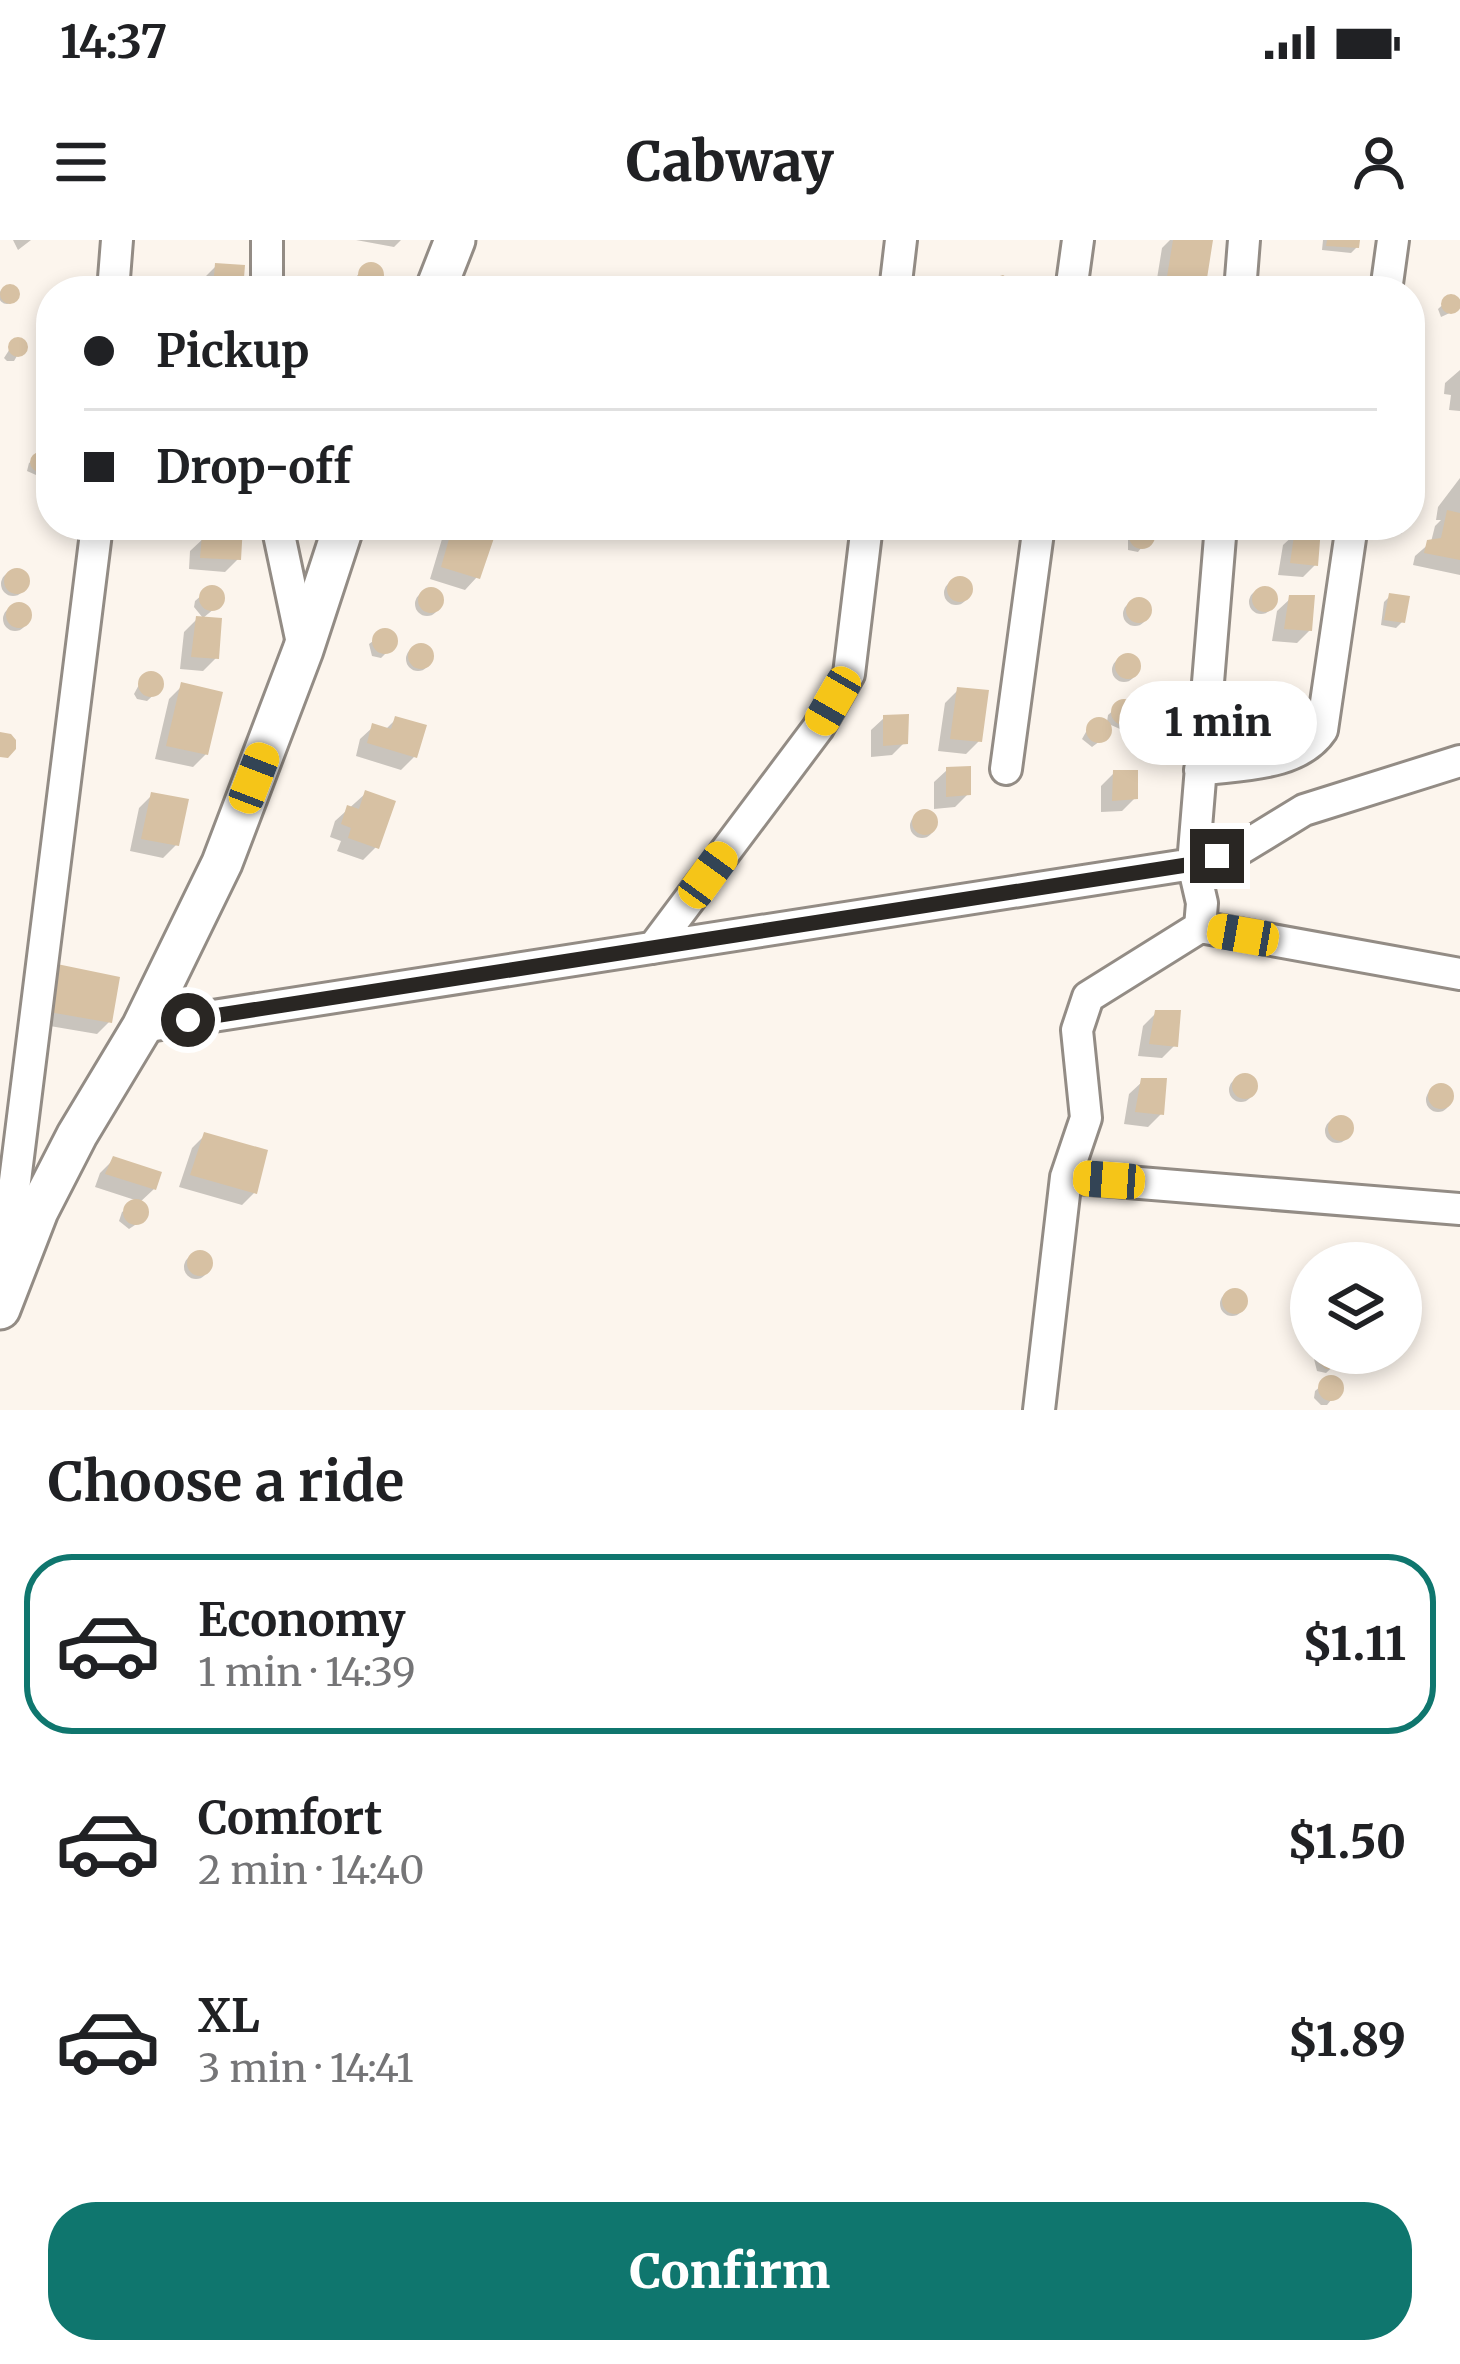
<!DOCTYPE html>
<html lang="en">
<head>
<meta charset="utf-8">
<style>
	body { margin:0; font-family:Merriweather,serif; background:#f6f6f6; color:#202124; height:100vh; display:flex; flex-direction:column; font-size:45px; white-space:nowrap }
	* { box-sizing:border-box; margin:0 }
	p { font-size:39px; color:#757577 }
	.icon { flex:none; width:66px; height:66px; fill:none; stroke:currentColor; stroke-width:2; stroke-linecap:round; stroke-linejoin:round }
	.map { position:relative; height:1170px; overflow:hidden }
	.sheet { display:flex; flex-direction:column; background:#fff; flex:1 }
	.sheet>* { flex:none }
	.top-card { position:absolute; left:36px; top:36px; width:1389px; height:264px; border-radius:48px; box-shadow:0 6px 18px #0003; display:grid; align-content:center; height:264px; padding:0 48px; background:#fff }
	.buttons { position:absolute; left:1290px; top:1002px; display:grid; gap:24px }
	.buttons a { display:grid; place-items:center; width:132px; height:132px; border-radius:50%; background:#fff; box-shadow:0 6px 18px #0003; font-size:60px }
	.end { position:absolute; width:54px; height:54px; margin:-27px; border:15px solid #292623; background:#fff; box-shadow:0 0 0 6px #fff }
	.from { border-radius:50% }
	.bubble { position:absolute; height:84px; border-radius:42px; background:#fff; box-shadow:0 6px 18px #0003; font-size:39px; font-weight:800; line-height:84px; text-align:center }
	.car { position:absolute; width:36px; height:72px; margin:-36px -18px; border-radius:15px; box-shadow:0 0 9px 3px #0007; background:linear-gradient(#f5c518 24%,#345 0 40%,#f5c518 0 76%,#345 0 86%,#f5c518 0) }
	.top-card b { display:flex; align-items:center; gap:42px; height:114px; font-size:45px }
	.top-card b+b { border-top:3px solid #e0e0e0 }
	.top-card i { width:30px; height:30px; background:#202124 }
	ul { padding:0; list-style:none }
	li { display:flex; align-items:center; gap:36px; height:180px; margin:0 24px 18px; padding:0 24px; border:6px solid transparent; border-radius:48px }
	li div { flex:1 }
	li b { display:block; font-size:45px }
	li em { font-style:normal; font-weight:800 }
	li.current { border-color:#0f766e }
	li>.icon { width:108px; height:108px; stroke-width:1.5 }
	h2 { padding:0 48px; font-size:54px; line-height:144px }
	.button { display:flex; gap:24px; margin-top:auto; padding:24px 48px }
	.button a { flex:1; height:138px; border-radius:48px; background:#0f766e; color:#fff; font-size:48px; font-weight:800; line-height:138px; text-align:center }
	.status { display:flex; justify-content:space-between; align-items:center; height:84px; padding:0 60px; background:#fff; direction:ltr }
	.status svg { height:33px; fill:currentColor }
	header { display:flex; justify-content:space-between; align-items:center; height:156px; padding:0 48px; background:#fff; font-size:54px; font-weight:800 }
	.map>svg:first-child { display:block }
</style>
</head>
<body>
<div class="status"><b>14:37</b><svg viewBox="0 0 49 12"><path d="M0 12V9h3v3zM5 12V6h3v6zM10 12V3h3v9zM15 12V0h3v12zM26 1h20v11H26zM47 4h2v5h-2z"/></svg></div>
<header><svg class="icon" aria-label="menu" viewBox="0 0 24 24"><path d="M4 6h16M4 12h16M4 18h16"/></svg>Cabway<svg class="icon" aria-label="person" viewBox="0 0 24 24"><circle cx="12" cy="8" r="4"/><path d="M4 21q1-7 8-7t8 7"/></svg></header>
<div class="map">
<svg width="1460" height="1170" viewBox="0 0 1460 1170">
	<rect width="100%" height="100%" fill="#fcf5ed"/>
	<path fill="#0003" d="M13 0H31L18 10Z
		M356 0H401L394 7Z
		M1170 0 1210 1 1201 51H1155L1162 8Z
		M1323 0H1357V7L1351 13 1322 10Z
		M216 26 240 51H202L203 39Z
		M366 26 377 27 381 38 368 51H360L355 38Z
		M-1 56a8 8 0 1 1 16 0a8 8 0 1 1-16 0Z
		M1450 58 1457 61 1454 71 1441 77 1438 69Z
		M51 71V88L49 90 40 87 42 78Z
		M15 101 23 106 14 121H7L4 118Z
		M1460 130V171L1449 170 1451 155 1444 154 1445 143Z
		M51 179V197L43 198V186Z
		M42 215 46 225 36 235 27 231 29 223Z
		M1460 238V335L1413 325 1415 316 1431 302 1435 286 1441 280H1436L1438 267Z
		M207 285H240L238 319 225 332 189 329 190 311 205 297Z
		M971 285H1001L993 294H971Z
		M1141 285 1147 286 1152 294 1138 312 1128 310V295Z
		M1381 285H1407L1401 294 1380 289Z
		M455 287 477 337 465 350 430 339 442 299Z
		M1297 292 1316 324 1303 337 1278 335 1283 305Z
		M1 344a12 12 0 1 1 24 0a12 12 0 1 1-24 0Z
		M944 353a12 12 0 1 1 24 0a12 12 0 1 1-24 0Z
		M210 348 221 355 220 364 203 378 194 367 195 361Z
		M1249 362a12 12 0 1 1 24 0a12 12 0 1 1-24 0Z
		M415 364a12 12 0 1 1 24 0a12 12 0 1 1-24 0Z
		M1390 356 1402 382 1396 388 1381 385 1384 362Z
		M1291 358 1310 390 1297 403 1272 401 1277 371Z
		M1123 374a12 12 0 1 1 24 0a12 12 0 1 1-24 0Z
		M3 379a12 12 0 1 1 24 0a12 12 0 1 1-24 0Z
		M197 379 216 418 203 431 180 429 184 392Z
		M387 391 395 404 381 418 372 416 369 404Z
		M406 419a12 12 0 1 1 24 0a12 12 0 1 1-24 0Z
		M1112 430a12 12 0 1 1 24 0a12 12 0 1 1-24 0Z
		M153 434 161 440 159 450 147 461 137 459 134 454 141 441Z
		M182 446 206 514 193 527 155 519 169 459Z
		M958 450 979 501 966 514 938 511 945 463Z
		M1123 462 1134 469 1126 485 1120 489 1111 485 1104 498 1092 507 1082 499 1091 483 1107 482 1108 475Z
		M884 478 905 502 892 515 871 517V490Z
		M396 479 414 517 401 530 356 516 360 499 373 487 385 490Z
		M947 530 968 554 955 567 934 569V542Z
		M1114 533 1135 558 1122 571 1101 572V546Z
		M366 553 376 607 363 620 337 611 341 601 330 597 335 581Z
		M152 555 176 605 163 618 130 611 139 568Z
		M910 586a12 12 0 1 1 24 0a12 12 0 1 1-24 0Z
		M58 727 110 781 97 794 38 784Z
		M1156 773 1175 805 1162 818 1138 816 1143 786Z
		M1229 850a12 12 0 1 1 24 0a12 12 0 1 1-24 0Z
		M1143 841 1161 874 1148 887 1124 884 1129 854Z
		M1426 860a12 12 0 1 1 24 0a12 12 0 1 1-24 0Z
		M1325 891a12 12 0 1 1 24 0a12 12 0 1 1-24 0Z
		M205 895 255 952 242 965 179 947 192 908Z
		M113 920 154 949 138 964 146 972 141 981 129 989 119 981 122 972 138 961 95 947 100 933Z
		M184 1027a12 12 0 1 1 24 0a12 12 0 1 1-24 0Z
		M1220 1064a12 12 0 1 1 24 0a12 12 0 1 1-24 0Z
		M1320 1113 1338 1122 1326 1133 1317 1131 1314 1119Z
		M1330 1138 1336 1139 1341 1148 1327 1165H1321L1314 1158 1315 1151Z"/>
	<path fill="#d7c1a3" d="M1173 0H1213L1205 51 1165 49Z
		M1327 0H1360L1359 8 1326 6Z
		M358 35a13 13 0 1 1 26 0a13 13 0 1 1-26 0Z
		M215 23 245 25 243 51H213Z
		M1003 35 1011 40 1013 51H987L991 39Z
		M526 40H539L545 51H519Z
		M0 54a10 10 0 1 1 20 0a10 10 0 1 1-20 0Z
		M1441 64a10 10 0 1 1 20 0a10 10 0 1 1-20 0Z
		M8 107a10 10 0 1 1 20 0a10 10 0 1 1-20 0Z
		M30 222a10 10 0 1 1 20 0a10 10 0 1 1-20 0Z
		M1447 270 1460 273V320L1424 313 1427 300 1441 298Z
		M1129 296a13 13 0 1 1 26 0a13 13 0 1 1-26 0Z
		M216 285H243L241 320 200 318 202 295 215 296Z
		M453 285 494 298 480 339 441 327Z
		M1321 288 1318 326 1290 323 1295 289Z
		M4 341a13 13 0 1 1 26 0a13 13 0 1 1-26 0Z
		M947 349a13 13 0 1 1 26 0a13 13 0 1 1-26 0Z
		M199 358a13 13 0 1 1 26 0a13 13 0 1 1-26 0Z
		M1252 359a13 13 0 1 1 26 0a13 13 0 1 1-26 0Z
		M418 360a13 13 0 1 1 26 0a13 13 0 1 1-26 0Z
		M1389 353 1410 356 1405 383 1384 380Z
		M1289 355H1315L1312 391 1284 389Z
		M1126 370a13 13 0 1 1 26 0a13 13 0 1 1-26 0Z
		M6 375a13 13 0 1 1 26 0a13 13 0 1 1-26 0Z
		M196 376 222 378 219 419 191 417Z
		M372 401a13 13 0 1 1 26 0a13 13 0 1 1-26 0Z
		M408 416a13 13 0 1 1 26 0a13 13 0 1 1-26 0Z
		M1115 426a13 13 0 1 1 26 0a13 13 0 1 1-26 0Z
		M138 444a13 13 0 1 1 26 0a13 13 0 1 1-26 0Z
		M181 442 223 452 208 515 166 506Z
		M957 447 989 450 982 502 950 499Z
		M1111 472a13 13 0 1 1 26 0a13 13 0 1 1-26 0Z
		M909 474 908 504 883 506V475Z
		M395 476 427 485 417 518 367 503 372 483 391 489Z
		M1086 490a13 13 0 1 1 26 0a13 13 0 1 1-26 0Z
		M0 492 11 494 16 500V509L8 518 0 517Z
		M971 526V555L946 557V527Z
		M1113 530H1138V559L1112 561Z
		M365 550 396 561 379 609 348 598 351 588 341 584 347 565 359 569Z
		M151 552 189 559 179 606 141 599Z
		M912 582a13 13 0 1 1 26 0a13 13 0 1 1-26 0Z
		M57 724 120 737 112 783 49 772Z
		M1155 770H1181L1178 807 1149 804Z
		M1232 846a13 13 0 1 1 26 0a13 13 0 1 1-26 0Z
		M1141 838H1167L1164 875 1135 872Z
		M1428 856a13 13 0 1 1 26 0a13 13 0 1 1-26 0Z
		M1328 888a13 13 0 1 1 26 0a13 13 0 1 1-26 0Z
		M204 892 268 910 257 954 190 935Z
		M113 916 162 932 156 950 105 934Z
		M123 972a13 13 0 1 1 26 0a13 13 0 1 1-26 0Z
		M187 1023a13 13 0 1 1 26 0a13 13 0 1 1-26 0Z
		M1222 1061a13 13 0 1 1 26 0a13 13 0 1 1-26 0Z
		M1317 1113H1343V1120L1335 1129H1326L1319 1123Z
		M1318 1148a13 13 0 1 1 26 0a13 13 0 1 1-26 0Z"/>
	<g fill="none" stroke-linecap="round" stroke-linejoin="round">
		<g stroke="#938c85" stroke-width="36">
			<path id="minor" d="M267 0V51
				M113 51 117 0
				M895 51 901 0
				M1071 51 1078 0
				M1240 51 1244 0
				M1386 51 1393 0
				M277 285 303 408
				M1006 529 1039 285
				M1200 530C1240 524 1298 526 1322 490L1352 285
				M1200 687 1460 734
				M653 708 818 488 849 434 867 285
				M142 787 1193 624 1242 608 1304 570 1460 521
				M1066 937 1460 969
				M4 1029 97 285
				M1039 1170 1066 937 1086 878 1077 790 1088 757 1200 687 1202 663 1193 624 1221 285"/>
		</g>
		<g stroke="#938c85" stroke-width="45">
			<path id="tertiary" d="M435 51 455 0
				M0 1069 38 971 77 895 142 787 222 623 303 410 344 285"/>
		</g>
		<use href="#minor" stroke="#fff" stroke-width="30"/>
		<use href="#tertiary" stroke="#fff" stroke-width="39"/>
	</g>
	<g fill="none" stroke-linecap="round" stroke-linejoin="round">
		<path stroke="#292623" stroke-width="15" d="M188 780 1193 624 1217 616"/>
	</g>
</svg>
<div class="buttons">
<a><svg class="icon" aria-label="layers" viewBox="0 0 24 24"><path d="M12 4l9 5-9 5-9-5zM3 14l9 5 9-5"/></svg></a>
</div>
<i class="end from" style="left:188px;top:780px"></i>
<i class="end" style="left:1217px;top:616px"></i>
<div class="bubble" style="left:1119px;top:441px;width:198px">1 min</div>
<i class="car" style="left:833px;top:461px;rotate:210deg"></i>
<i class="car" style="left:254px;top:538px;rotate:21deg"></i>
<i class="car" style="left:708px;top:635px;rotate:36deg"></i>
<i class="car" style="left:1243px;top:695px;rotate:280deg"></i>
<i class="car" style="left:1109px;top:940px;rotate:274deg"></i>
<div class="top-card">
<b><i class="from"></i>Pickup</b>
<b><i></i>Drop-off</b>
</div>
</div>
<section class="sheet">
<h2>Choose a ride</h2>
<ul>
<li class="current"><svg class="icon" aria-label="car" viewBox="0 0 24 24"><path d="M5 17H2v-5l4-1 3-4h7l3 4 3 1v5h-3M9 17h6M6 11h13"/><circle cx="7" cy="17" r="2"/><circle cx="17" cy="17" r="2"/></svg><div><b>Economy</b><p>1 min · 14:39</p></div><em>$1.11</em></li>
<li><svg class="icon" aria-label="car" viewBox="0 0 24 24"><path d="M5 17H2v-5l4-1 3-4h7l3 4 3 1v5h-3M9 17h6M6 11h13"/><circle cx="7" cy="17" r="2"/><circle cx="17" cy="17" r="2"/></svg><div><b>Comfort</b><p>2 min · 14:40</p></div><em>$1.50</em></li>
<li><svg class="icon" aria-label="car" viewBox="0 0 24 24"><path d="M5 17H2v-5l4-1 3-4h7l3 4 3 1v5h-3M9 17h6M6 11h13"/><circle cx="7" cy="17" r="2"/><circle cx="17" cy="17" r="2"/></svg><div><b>XL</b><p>3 min · 14:41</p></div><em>$1.89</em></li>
</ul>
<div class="button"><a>Confirm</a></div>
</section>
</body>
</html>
